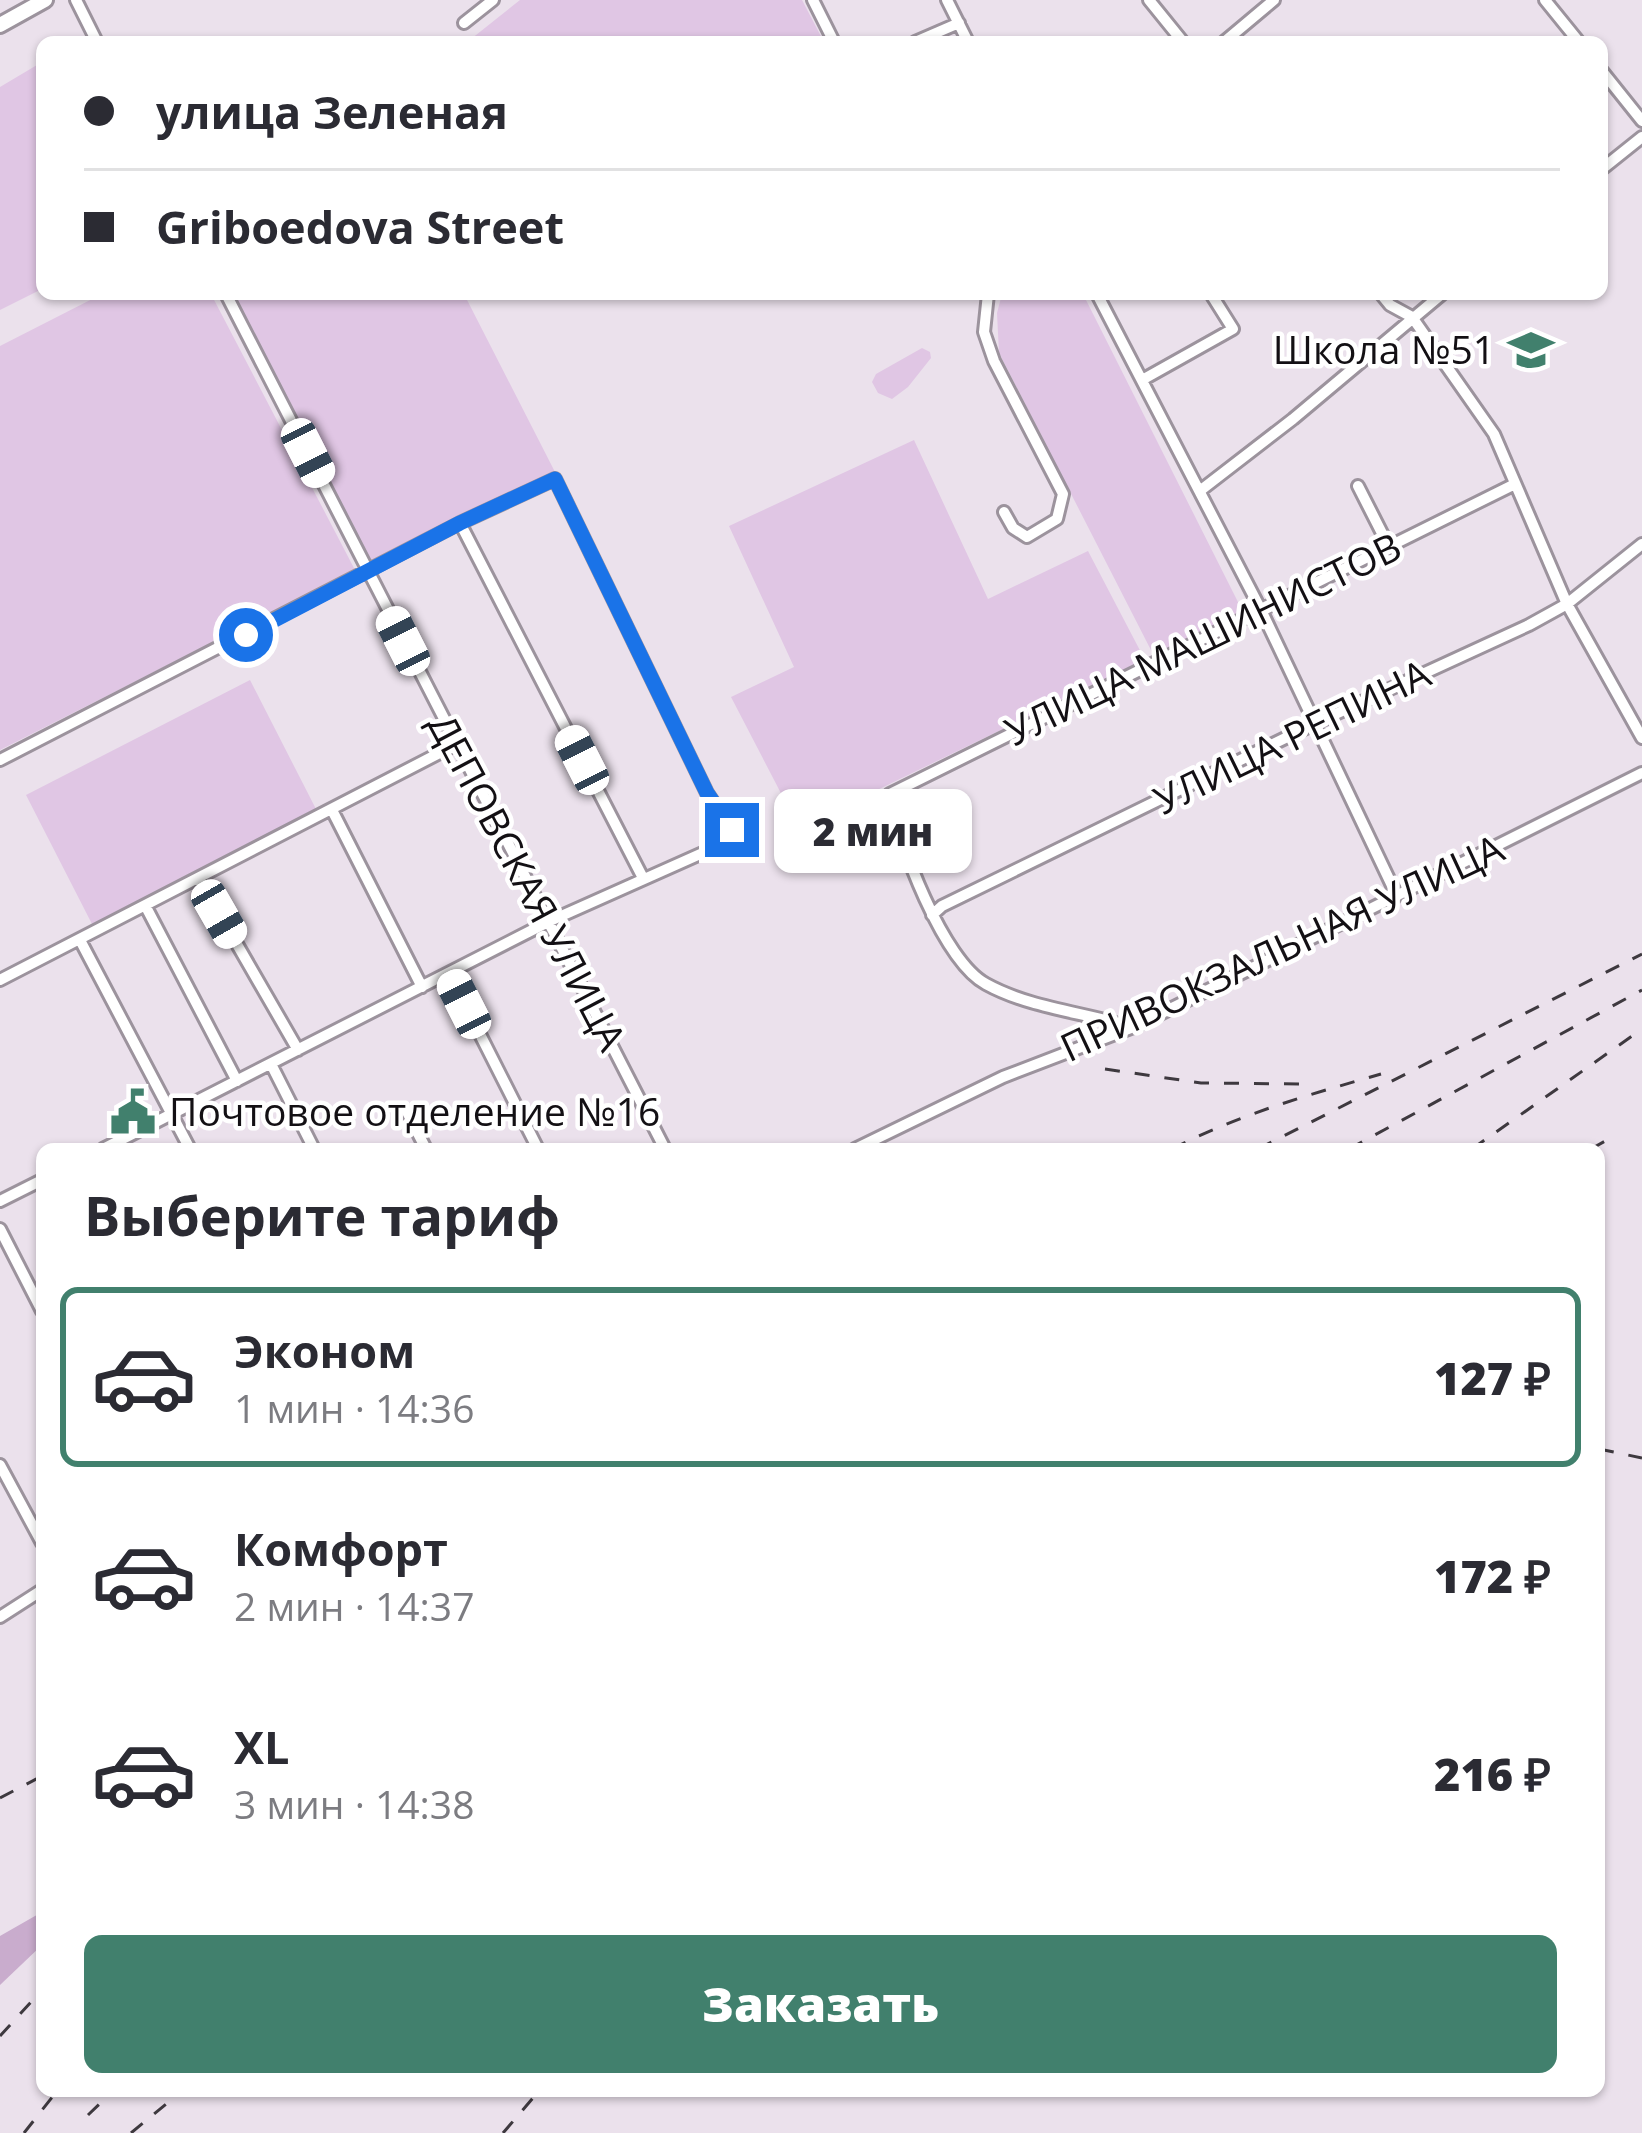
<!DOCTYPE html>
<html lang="ru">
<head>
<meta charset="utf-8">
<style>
	body { margin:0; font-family:"Open Sans",sans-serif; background:#f7f7f7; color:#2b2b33; height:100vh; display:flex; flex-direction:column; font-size:45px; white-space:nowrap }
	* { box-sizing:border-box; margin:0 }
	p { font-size:39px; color:#7c7c81 }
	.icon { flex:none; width:66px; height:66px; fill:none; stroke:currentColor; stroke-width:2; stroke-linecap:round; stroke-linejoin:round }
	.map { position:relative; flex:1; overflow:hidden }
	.details { position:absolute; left:36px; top:1143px; width:1569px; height:954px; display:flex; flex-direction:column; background:#fff; border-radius:18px; box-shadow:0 3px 9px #0004 }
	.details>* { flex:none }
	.hud { position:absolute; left:36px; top:36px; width:1572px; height:264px; border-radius:18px; box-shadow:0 3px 9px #0004; display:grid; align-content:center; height:264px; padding:0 48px; background:#fff }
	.end { position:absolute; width:54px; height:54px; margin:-27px; border:15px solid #1a73e8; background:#fff; box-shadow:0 0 0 6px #fff }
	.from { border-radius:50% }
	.bubble { position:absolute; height:84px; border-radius:18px; background:#fff; box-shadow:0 3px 9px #0004; font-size:39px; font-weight:800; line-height:84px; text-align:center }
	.car { position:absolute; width:36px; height:72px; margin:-36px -18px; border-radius:15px; box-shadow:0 0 9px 3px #0007; background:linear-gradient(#fff 24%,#345 0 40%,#fff 0 76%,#345 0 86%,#fff 0) }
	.hud b { display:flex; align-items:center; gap:42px; height:114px; font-size:45px }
	.hud b+b { border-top:3px solid #e1e1e2 }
	.hud i { width:30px; height:30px; background:#2b2b33 }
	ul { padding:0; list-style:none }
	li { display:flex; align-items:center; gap:36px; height:180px; margin:0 24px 18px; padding:0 24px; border:6px solid transparent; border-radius:18px }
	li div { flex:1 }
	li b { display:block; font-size:45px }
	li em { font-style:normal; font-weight:800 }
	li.active { border-color:#41806d }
	li>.icon { width:108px; height:108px; stroke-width:1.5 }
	h2 { padding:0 48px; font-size:54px; line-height:144px }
	.primary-button { display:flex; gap:24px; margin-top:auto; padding:24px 48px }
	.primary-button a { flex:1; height:138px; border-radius:18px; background:#41806d; color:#fff; font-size:48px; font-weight:800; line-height:138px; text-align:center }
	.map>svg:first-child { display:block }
</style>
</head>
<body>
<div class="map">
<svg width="1642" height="2133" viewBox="0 0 1642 2133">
	<rect width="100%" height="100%" fill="#ebe1ec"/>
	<path fill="#e0c6e4" d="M520 0H802L824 42H472L471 39Z
		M42 62V289L0 310V87Z
		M102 294H211L355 570 0 750V346Z
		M234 294H464L555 472 458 516 372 563Z
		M1002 294H1083L1243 612 1154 656 999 353 997 313Z
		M922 348 930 352 931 358 908 387 892 399 878 393 872 382 876 374Z
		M914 440 988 599 1088 551 1145 660 799 828 731 697 794 667 729 526Z
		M250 680 317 811 93 926 26 795Z"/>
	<path fill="#c9accd" d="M42 1912V1945L0 1985V1936Z"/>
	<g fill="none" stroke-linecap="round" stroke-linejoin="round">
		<g stroke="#9c939d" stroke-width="16">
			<path id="minor" d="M76 0 97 42
				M813 0 834 42
				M947 0 968 42
				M1149 0 1183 42
				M1545 0 1579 42
				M464 23 493 0
				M915 42 959 23
				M1224 42 1274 0
				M1602 71 1642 121
				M1602 169 1642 137
				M226 294 665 1149
				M988 294 984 332 994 361 1063 494 1057 519 1027 537 1013 528 1004 512
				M1097 294 1261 610 1397 896
				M1381 294 1390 305 1412 317 1494 434 1567 604 1642 738
				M1142 380 1233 329 1211 294
				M1358 486 1389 547
				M1201 490 1293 419 1442 294
				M460 523 643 878
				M0 760 460 523 555 479 707 793 732 830 725 843 550 921 103 1149
				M332 810 422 987
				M200 880 298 1050
				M146 907 237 1081
				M932 915 942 906 1316 723 1529 625 1567 604 1642 544
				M80 940 190 1149
				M449 973 538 1149
				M0 980 455 745
				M1118 1031 1113 1022C1071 1011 1024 1005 986 984 943 961 898 842 890 794L1515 484
				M271 1064 314 1149
				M407 1112 426 1149
				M855 1149 1003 1077 1136 1026 1642 773
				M0 1201 42 1180
				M0 1229 42 1311
				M0 1465 42 1543
				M0 1617 42 1590"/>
		</g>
		<g stroke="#9c939d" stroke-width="20">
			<path id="major" d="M0 25 45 0"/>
		</g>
		<use href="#minor" stroke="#fff" stroke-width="10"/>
		<use href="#major" stroke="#fff" stroke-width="14"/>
		<path stroke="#3e393f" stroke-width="3" stroke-dasharray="15 15" stroke-linecap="butt" d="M1105 1069 1201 1083 1304 1084
			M1172 1149C1240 1114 1308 1095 1381 1074
			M1258 1149 1642 954
			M1349 1149 1642 990
			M1472 1149 1642 1029
			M1591 1149 1616 1135
			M1599 1449 1642 1458
			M0 1798 42 1776
			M0 2036 42 1990
			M88 2115 113 2091
			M24 2133 57 2091
			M131 2133 182 2091
			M503 2133 539 2091"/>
	</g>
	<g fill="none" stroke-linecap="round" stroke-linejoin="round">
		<path stroke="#1a73e8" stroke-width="15" d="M246 635 460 523 555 479 707 793 732 830"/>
	</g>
	<defs>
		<g id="school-bare" transform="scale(3.6)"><path d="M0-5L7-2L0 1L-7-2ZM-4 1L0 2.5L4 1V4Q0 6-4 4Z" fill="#41806d" stroke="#fff" stroke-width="2.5" paint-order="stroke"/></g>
		<g id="civic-bare" transform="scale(3.6)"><path d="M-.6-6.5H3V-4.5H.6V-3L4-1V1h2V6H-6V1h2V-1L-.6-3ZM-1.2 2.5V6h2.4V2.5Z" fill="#41806d" stroke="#fff" stroke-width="2.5" paint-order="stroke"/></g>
	</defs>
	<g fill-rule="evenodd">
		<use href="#school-bare" x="1531" y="350"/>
		<use href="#civic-bare" x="133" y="1112"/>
	</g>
	<g text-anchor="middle" stroke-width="9" stroke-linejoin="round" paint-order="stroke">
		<g font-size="39" fill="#131014" stroke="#fff" text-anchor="end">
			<text x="1495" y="364">Школа №51</text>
			<text x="169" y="1126" text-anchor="start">Почтовое отделение №16</text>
		</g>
		<g font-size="39" fill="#131014" stroke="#fff">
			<text transform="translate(1203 639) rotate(-26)" y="14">УЛИЦА МАШИНИСТОВ</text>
			<text transform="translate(1292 737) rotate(-26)" y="14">УЛИЦА РЕПИНА</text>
			<text transform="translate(527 882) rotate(62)" y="14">ДЕПОВСКАЯ УЛИЦА</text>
			<text transform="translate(1282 948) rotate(-25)" y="14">ПРИВОКЗАЛЬНАЯ УЛИЦА</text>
		</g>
	</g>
</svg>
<i class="end from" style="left:246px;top:635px"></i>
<i class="end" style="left:732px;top:830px"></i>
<div class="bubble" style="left:774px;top:789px;width:198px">2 мин</div>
<i class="car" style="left:308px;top:453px;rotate:153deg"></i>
<i class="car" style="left:403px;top:641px;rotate:333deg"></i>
<i class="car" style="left:582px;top:760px;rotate:333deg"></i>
<i class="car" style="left:219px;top:914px;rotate:150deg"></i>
<i class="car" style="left:464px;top:1004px;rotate:333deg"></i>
<div class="hud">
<b><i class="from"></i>улица Зеленая</b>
<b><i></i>Griboedova Street</b>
</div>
<section class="details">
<h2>Выберите тариф</h2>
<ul>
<li class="active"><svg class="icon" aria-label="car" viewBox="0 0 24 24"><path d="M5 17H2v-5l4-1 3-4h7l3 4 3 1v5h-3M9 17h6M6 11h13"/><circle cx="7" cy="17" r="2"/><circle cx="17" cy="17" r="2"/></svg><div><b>Эконом</b><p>1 мин · 14:36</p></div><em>127 ₽</em></li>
<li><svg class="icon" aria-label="car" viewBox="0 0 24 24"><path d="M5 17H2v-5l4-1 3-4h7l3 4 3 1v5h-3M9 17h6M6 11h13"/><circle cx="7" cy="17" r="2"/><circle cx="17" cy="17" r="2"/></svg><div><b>Комфорт</b><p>2 мин · 14:37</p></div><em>172 ₽</em></li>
<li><svg class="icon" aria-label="car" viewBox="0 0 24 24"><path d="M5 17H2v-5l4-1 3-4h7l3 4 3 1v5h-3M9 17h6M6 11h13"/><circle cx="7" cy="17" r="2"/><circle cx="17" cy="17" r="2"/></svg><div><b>XL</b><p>3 мин · 14:38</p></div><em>216 ₽</em></li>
</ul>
<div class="primary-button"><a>Заказать</a></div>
</section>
</div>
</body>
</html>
